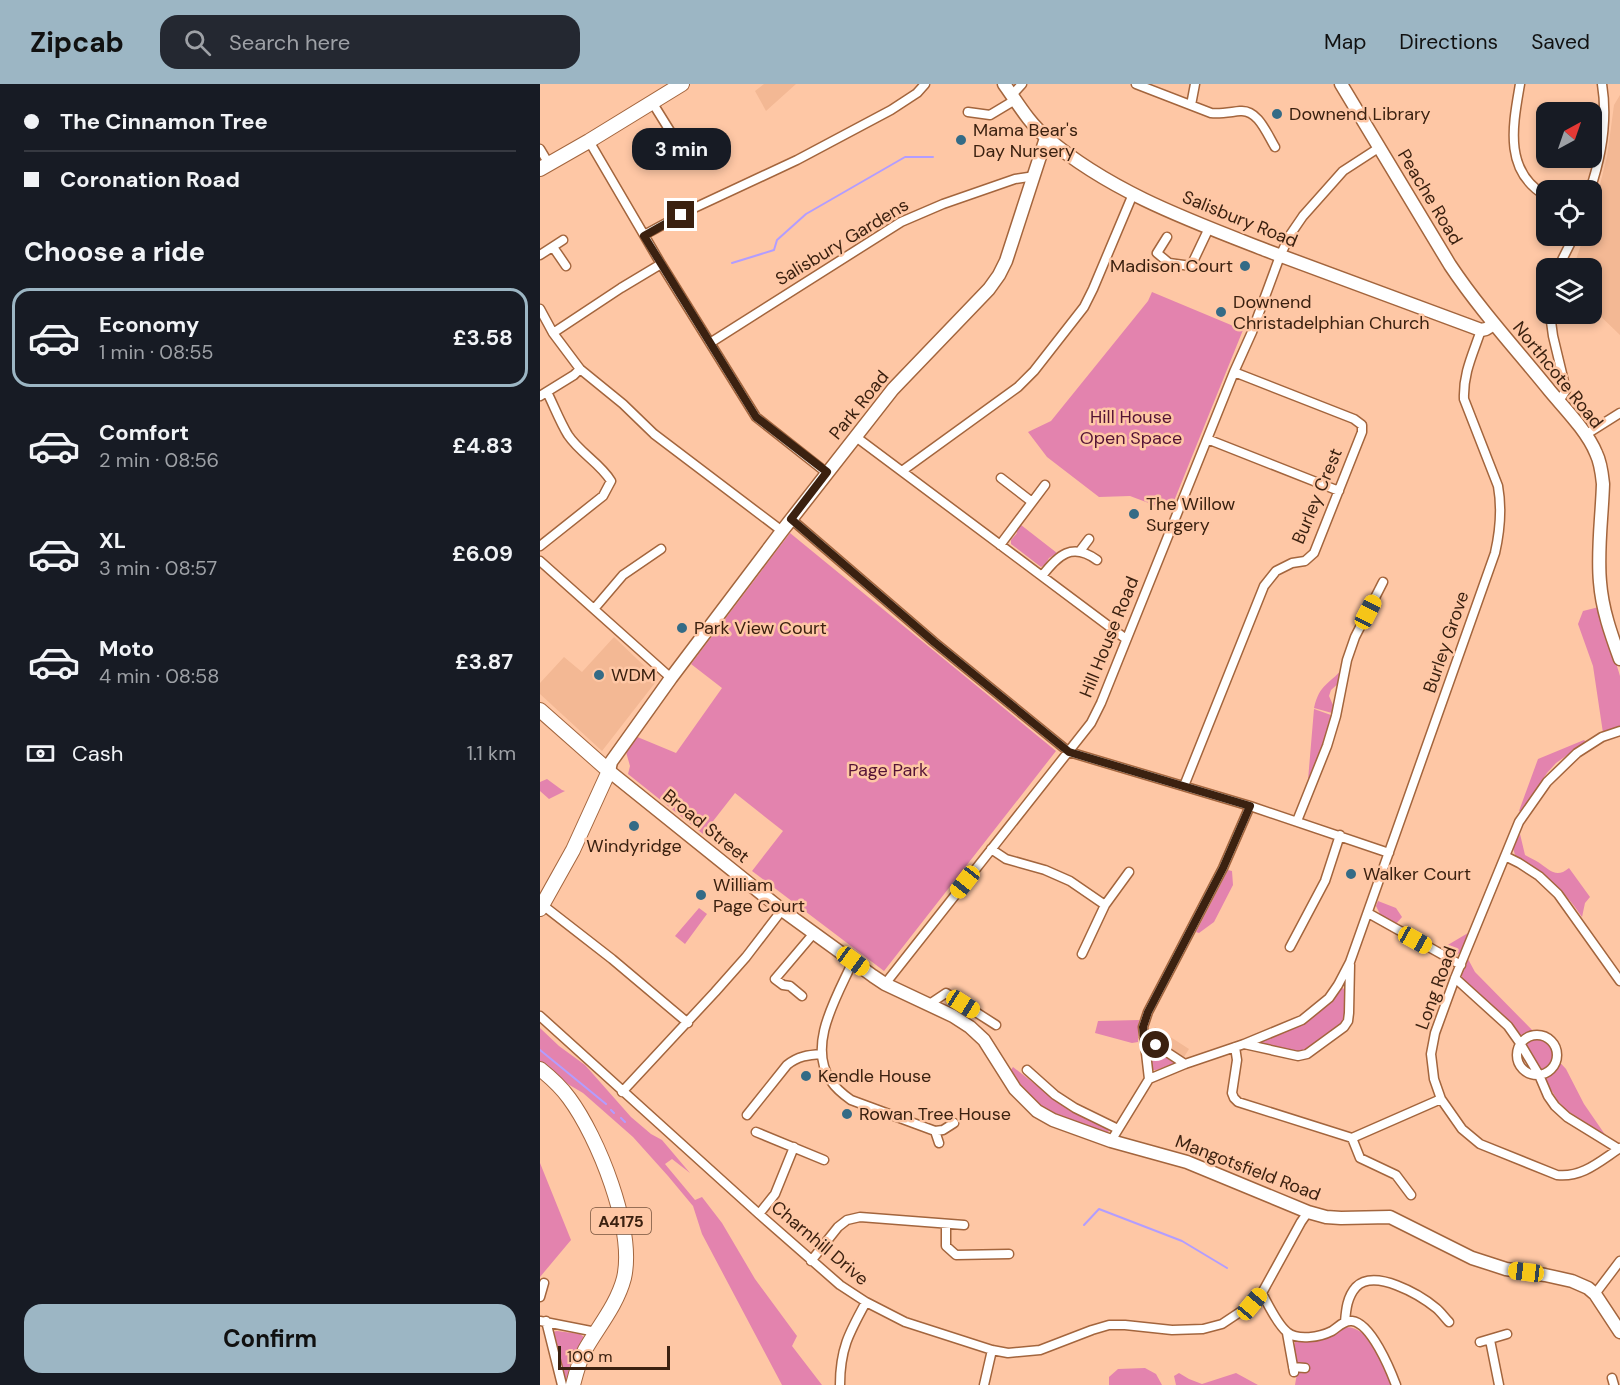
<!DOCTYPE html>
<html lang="en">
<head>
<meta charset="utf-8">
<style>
	body { margin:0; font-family:"DM Sans",sans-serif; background:#242831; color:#f1f3f6; height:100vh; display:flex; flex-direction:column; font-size:22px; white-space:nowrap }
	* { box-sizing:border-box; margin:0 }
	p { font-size:20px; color:#9ea1a6 }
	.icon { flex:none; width:33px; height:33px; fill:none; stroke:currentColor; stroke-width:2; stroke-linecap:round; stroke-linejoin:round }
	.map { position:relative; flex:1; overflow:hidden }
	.panel { display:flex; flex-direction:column; background:#171b24; width:540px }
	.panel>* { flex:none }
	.banner { display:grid; align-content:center; height:132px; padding:0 24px; background:#171b24 }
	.needle { width:39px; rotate:40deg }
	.fabs { position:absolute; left:996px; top:18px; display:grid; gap:12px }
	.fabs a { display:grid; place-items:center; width:66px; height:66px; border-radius:12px; background:#171b24; box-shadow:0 3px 9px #0003; font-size:30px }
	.scale { position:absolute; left:18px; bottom:15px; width:112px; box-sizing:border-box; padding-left:6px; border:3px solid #3b2110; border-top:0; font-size:16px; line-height:21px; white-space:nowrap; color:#3b2110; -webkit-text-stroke:4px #fec7a5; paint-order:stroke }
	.end { position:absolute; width:27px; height:27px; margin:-14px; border:8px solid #3b2110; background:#fff; box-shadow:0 0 0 3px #fff }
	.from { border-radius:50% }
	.bubble { position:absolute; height:42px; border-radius:18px; background:#171b24; box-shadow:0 3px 9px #0003; font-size:20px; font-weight:700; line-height:42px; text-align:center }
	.car { position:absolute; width:18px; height:36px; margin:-18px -9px; border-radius:8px; box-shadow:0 0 4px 2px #0007; background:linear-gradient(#f5c518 24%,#345 0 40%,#f5c518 0 76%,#345 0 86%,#f5c518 0) }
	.banner b { display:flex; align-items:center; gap:21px; height:57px; font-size:22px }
	.banner b+b { border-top:2px solid #363941 }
	.banner i { width:15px; height:15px; background:#f1f3f6 }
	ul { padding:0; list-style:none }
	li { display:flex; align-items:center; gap:18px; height:99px; margin:0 12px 9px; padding:0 12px; border:3px solid transparent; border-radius:18px }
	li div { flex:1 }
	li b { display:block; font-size:22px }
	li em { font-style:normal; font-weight:700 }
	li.on { border-color:#9cb6c4 }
	li>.icon { width:54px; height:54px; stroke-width:1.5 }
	h2 { padding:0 24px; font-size:27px; line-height:72px }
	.pay { display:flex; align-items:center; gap:15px; height:66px; padding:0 24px; font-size:22px }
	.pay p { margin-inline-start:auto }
	.button { display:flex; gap:12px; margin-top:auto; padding:12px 24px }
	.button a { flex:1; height:69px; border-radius:18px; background:#9cb6c4; color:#111; font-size:24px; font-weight:700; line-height:69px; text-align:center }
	header { display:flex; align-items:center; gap:36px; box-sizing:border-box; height:84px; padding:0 30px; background:#9cb6c4; color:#111 }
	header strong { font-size:28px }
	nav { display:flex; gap:33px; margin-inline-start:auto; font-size:21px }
	.search { width:420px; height:54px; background:#242831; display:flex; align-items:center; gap:15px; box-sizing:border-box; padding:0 21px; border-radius:18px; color:#9ea1a6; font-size:22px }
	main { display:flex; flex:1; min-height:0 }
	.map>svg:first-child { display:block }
</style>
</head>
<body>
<header>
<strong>Zipcab</strong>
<div class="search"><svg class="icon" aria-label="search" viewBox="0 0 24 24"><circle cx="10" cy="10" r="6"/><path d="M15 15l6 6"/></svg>Search here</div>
<nav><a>Map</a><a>Directions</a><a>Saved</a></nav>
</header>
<main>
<section class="panel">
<div class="banner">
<b><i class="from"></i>The Cinnamon Tree</b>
<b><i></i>Coronation Road</b>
</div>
<h2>Choose a ride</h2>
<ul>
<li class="on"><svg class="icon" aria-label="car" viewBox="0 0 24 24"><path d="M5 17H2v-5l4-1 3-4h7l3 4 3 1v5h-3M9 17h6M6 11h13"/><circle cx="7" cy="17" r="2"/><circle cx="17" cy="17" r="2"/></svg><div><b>Economy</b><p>1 min · 08:55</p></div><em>£3.58</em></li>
<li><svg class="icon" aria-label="car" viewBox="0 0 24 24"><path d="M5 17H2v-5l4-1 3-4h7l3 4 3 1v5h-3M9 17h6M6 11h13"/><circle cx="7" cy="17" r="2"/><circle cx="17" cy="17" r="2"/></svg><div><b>Comfort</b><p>2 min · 08:56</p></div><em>£4.83</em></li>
<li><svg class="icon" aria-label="car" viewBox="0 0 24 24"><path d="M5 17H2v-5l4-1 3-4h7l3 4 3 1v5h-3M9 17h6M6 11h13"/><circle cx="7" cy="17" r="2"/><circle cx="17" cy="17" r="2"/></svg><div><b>XL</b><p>3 min · 08:57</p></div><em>£6.09</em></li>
<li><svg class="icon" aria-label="car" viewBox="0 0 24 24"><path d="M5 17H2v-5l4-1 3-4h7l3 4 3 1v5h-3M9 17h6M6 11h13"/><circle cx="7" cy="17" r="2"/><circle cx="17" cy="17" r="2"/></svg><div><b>Moto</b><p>4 min · 08:58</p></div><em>£3.87</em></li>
</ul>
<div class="pay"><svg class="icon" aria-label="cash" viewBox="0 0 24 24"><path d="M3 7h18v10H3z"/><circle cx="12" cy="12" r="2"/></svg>Cash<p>1.1 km</p></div>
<div class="button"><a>Confirm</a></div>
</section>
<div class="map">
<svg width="1080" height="1301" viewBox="0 0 1080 1301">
	<rect width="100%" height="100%" fill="#fec7a5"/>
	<path fill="#f3b894" d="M224 0H256L226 27 215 7Z
		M1080 11V251L1052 224V184H1033L1044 152H1052V132L1067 73 1074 21Z
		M74 553 118 595 62 667 0 610V599L24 573 42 588Z
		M615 943 649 965 644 973 610 951Z"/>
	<path fill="#e383ae" d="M612 208 703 246 630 427 590 412 559 413 507 373 488 348 511 337 608 217Z
		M481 441 517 469 509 474 505 481 501 483 471 460V456L477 449 476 447Z
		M250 449 516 667 344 887 212 787 243 747 195 709 163 750 88 690 90 682 86 668 95 652 136 669 182 604 151 580Z
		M1059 523 1080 592V642L1063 649 1053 582 1038 540 1043 527Z
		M802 585 800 598 791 606 789 612 793 621 792 629 774 624C780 599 789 601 802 585Z
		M774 625 791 631 786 653 768 696Z
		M1044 656 1046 658 1016 679 1007 689 981 728 979 727 998 675Z
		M7 695 22 706 25 707 9 715 0 707V698Z
		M980 750 985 771C989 773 994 776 998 778 1010 786 1016 795 1029 784L1050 813 1045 819 1042 833C1024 806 1002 787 975 771L973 764Z
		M688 786 692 787 693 801 674 838 659 849 656 848Z
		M838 817 856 824 862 833 856 840 841 832 836 822Z
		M159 824 167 830 145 860 135 852Z
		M928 849C925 858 923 870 914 872L901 865Z
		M928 875 935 888 995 949 1012 962 1014 972 1026 985 1044 1020 1066 1052 1026 1026 1018 1017 971 941 923 895 921 891Z
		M800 904 806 905V932L803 939 767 966 761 969 717 961 718 957 755 942Z
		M599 936 598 945V958L592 959 555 949 558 937Z
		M0 944 19 962 45 981 91 1033 111 1050 122 1056 150 1089 132 1075 125 1080 155 1116 162 1113 182 1139 215 1195 257 1252 252 1262 282 1301H242L162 1150 153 1122 128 1092 93 1053 43 1009 21 996 0 978Z
		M613 961 636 976V979L616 986H613L610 963Z
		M473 983 523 1022 540 1032 567 1042 569 1045 568 1050C542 1040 511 1033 491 1013 483 1005 477 995 471 986Z
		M0 1079 31 1156 0 1193Z
		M806 1243C831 1243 844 1281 852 1301H755L757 1289 760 1287 753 1267 755 1258 758 1256C780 1260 788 1250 806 1243Z
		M17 1247 40 1250 44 1253C35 1268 27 1283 27 1301H25L12 1248Z
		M605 1284 616 1290 622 1301H569V1293L578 1285Z
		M639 1289 649 1295 662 1300 696 1289 718 1301H636L634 1292Z"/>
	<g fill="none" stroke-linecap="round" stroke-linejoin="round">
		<path stroke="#b29dff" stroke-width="2" d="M192 179 234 166 237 156 266 130 365 73H393
			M0 966 66 1020
			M71 1026 74 1029
			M81 1034 85 1038
			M544 1141 559 1125 642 1157 687 1184"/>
		<g stroke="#a3653d" stroke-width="11">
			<path id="street" d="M596 0 671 29C681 30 690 28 700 27 718 25 727 50 735 63
				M980 0C973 41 963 87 1006 112
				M472 11 482 0
				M112 18 130 47
				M651 21 655 0
				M428 28 450 31 475 16
				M49 57 121 180 216 333 287 389
				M0 65 9 80
				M1050 106C1062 71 1068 37 1062 0
				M104 151 152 125 257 76 351 26 377 9 385 0
				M627 153 617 169 629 179 651 182 669 144
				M13 163 26 182
				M0 171 23 156
				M1018 184 1034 152
				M0 225 13 249 40 285 83 320 114 350 242 447
				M1010 230 1013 252 1026 306 1019 317
				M13 249 81 204 121 180
				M170 259 361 138 403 120 475 95 495 92
				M0 312 34 291 40 285
				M1045 351 1080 329
				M316 353 586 555
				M667 355 799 407
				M362 387 478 303 494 287 544 223 553 205 593 110
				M461 394 492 418
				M251 435 394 558 529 668 710 722 849 769
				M460 461 505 401
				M0 462 63 412 71 397C60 379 40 369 28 351 20 338 14 322 7 308
				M540 467 549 455
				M0 477 131 594
				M502 492C518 471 532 458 557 476
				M54 525 83 491 121 465
				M1080 647 1062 653 1037 669 1007 698 979 738 915 894 895 949 891 970 894 995 901 1015 922 1045 940 1060 1017 1091C1042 1094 1060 1077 1080 1064
				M644 702 724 502 736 487 752 479 765 477 774 469 822 348V341L814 335 694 288
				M757 737 787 662 796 632 807 576 815 553 843 498
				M451 765 466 775 505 786 530 797 565 821
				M965 772 979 779 999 792 1018 810 1080 897
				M0 819 72 875 148 939
				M828 829 921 881
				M750 863 785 797 800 751
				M542 870 565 821 589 788
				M313 877C298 911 266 961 291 997 296 1005 304 1011 311 1016L395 1047 403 1046 414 1039
				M915 894 968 942 980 959 999 991 1008 1012 1015 1022 1027 1033 1079 1065
				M345 900 551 639 561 619 694 288 712 248 740 172 750 151 763 132 803 87 840 63
				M262 912 250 902 243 901 235 895 274 849
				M388 921 406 909 456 941
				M0 932 219 1130 300 1201 326 1218 365 1238 452 1266 468 1269 500 1266 552 1246 569 1241H585L632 1246 663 1245 682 1240 712 1220 722 1209 761 1138 768 1128
				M977 971a20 20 0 1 1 40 0a20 20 0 1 1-40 0Z
				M604 953 645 980
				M704 960 758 972 767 970 804 943 808 937 809 929 810 881
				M695 963 697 976 692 1009 694 1014 698 1018 812 1054 901 1015
				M487 986 515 1011 535 1024 578 1045
				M609 995 603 943 608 928 683 784 710 722
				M82 1008 175 908 206 873 242 826
				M207 1031 247 981C258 972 268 971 282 970
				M395 1047 399 1059
				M216 1048 284 1076
				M812 1054 820 1074 856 1091 871 1111
				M571 1057 609 995 645 980 704 960 762 936 789 914 798 901 810 878 955 469C960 447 962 424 958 402L924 315C923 289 933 270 941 246
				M219 1130 235 1110 254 1063
				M406 1141V1162L416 1171 469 1170
				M271 1177 298 1143 307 1136 320 1133 424 1141
				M722 1209C727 1219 738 1241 747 1248 758 1257 780 1253 792 1247 798 1243 804 1236 812 1237 831 1239 850 1285 856 1301
				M1055 1210 1080 1177
				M0 1213 4 1199
				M0 1237 56 1248
				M6 1237 22 1301
				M805 1238C806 1226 807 1213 816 1203 835 1184 880 1211 896 1224 901 1228 905 1234 909 1238
				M747 1249 754 1288
				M950 1256 959 1301
				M940 1258 967 1250
				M753 1283 765 1284
				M1072 1294 1074 1301
				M300 1301C300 1265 309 1249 326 1218
				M444 1301 452 1266"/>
		</g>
		<g stroke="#a3653d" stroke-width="15">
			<path id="secondary" d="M464 0C477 18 489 39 506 53 570 108 651 137 728 167 799 194 870 220 941 246L946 245 954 240
				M801 0 910 181C940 226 976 265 1010 307 1025 325 1047 347 1056 369 1061 379 1062 390 1063 400 1062 433 1057 466 1060 498 1062 525 1071 550 1080 575
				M506 54 466 177 459 191 449 205 353 305 242 447 131 594 71 678 69 687 242 826 333 892 345 900 413 932 430 943 444 956 475 1005 497 1027 513 1036 571 1057 647 1078 768 1128 786 1133 801 1134 850 1133 932 1174 966 1185 1005 1191 1032 1197 1048 1204 1055 1210 1080 1248"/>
		</g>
		<g stroke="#a3653d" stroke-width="16">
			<path id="primary" d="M0 85 49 57 142 0
				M0 626 69 687 33 766 0 825
				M0 985C10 993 21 1003 29 1014 58 1053 95 1145 84 1194 77 1221 58 1243 45 1266 39 1277 36 1289 33 1301"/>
		</g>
		<use href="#street" stroke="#fff" stroke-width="8"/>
		<use href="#secondary" stroke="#fff" stroke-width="12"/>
		<use href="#primary" stroke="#fff" stroke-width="14"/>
	</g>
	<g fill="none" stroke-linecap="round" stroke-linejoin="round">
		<path stroke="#3b2110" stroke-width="8" d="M141 131 104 152 216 333 287 388 251 435 394 558 529 668 710 722 683 784 608 928 603 943 604 953 616 961"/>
	</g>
	<g fill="#346b86" stroke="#fec7a5" stroke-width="2">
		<circle cx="737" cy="30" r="6"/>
		<circle cx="421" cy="56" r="6"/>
		<circle cx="705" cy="182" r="6"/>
		<circle cx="681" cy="228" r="6"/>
		<circle cx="594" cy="430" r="6"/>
		<circle cx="142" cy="544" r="6"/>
		<circle cx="59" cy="591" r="6"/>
		<circle cx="94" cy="742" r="6"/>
		<circle cx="811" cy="790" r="6"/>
		<circle cx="161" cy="811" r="6"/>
		<circle cx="266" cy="992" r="6"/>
		<circle cx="307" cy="1030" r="6"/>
	</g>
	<g text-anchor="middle" stroke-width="5" stroke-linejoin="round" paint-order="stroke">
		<rect fill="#fec7a5" stroke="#76533d" stroke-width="1.5" x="51" y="1124" width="60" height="26" rx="4.5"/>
		<g font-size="16" font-weight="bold" fill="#3b2110">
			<text x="81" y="1143">A4175</text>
		</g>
		<g font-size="18" fill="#3b2110" stroke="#fec7a5" text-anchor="start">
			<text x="749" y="36">Downend Library</text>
			<text x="433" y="52">Mama Bear's<tspan x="433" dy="21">Day Nursery</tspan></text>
			<text x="693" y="188" text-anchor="end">Madison Court</text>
			<text x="693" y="224">Downend<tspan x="693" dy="21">Christadelphian Church</tspan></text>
			<text x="606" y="426">The Willow<tspan x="606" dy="21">Surgery</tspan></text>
			<text x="154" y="550">Park View Court</text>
			<text x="71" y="597">WDM</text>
			<text x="94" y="768" text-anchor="middle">Windyridge</text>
			<text x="823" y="796">Walker Court</text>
			<text x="173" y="807">William<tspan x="173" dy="21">Page Court</tspan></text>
			<text x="278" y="998">Kendle House</text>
			<text x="319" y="1036">Rowan Tree House</text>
		</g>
		<g font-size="18" fill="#3b2110" stroke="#fec7a5">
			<text transform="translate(890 113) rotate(59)" y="6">Peache Road</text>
			<text transform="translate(700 135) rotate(22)" y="6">Salisbury Road</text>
			<text transform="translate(302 158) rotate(-31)" y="6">Salisbury Gardens</text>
			<text transform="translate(1018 291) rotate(51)" y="6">Northcote Road</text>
			<text transform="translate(319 321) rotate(-51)" y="6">Park Road</text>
			<text transform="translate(777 412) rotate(-67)" y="6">Burley Crest</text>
			<text transform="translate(569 553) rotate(-68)" y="6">Hill House Road</text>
			<text transform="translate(906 558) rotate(-71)" y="6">Burley Grove</text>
			<text transform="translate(166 742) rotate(39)" y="6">Broad Street</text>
			<text transform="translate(896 904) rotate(-70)" y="6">Long Road</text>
			<text transform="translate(708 1084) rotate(21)" y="6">Mangotsfield Road</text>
			<text transform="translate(280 1159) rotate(40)" y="6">Charnhill Drive</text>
		</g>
		<g font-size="18" fill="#541335" stroke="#fec7a5">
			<text x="591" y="339">Hill House<tspan x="591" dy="21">Open Space</tspan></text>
			<text x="348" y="692">Page Park</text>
		</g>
	</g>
</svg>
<div class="fabs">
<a><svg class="needle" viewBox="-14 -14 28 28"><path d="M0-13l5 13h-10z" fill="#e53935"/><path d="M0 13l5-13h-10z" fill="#9ea1a6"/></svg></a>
<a><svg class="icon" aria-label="locate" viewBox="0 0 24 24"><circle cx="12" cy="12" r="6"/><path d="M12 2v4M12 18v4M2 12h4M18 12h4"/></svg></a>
<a><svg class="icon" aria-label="layers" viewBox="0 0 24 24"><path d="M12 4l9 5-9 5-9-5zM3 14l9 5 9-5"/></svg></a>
</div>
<div class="scale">100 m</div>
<i class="end from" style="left:616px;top:961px"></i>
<i class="end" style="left:141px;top:131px"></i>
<div class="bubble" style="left:92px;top:44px;width:99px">3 min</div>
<i class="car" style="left:828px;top:528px;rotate:27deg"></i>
<i class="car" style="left:425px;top:798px;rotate:218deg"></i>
<i class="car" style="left:875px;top:856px;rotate:119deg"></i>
<i class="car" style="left:313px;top:877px;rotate:126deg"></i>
<i class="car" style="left:423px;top:920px;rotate:122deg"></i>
<i class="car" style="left:986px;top:1188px;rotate:277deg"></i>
<i class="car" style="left:712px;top:1220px;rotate:40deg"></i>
</div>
</main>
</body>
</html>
